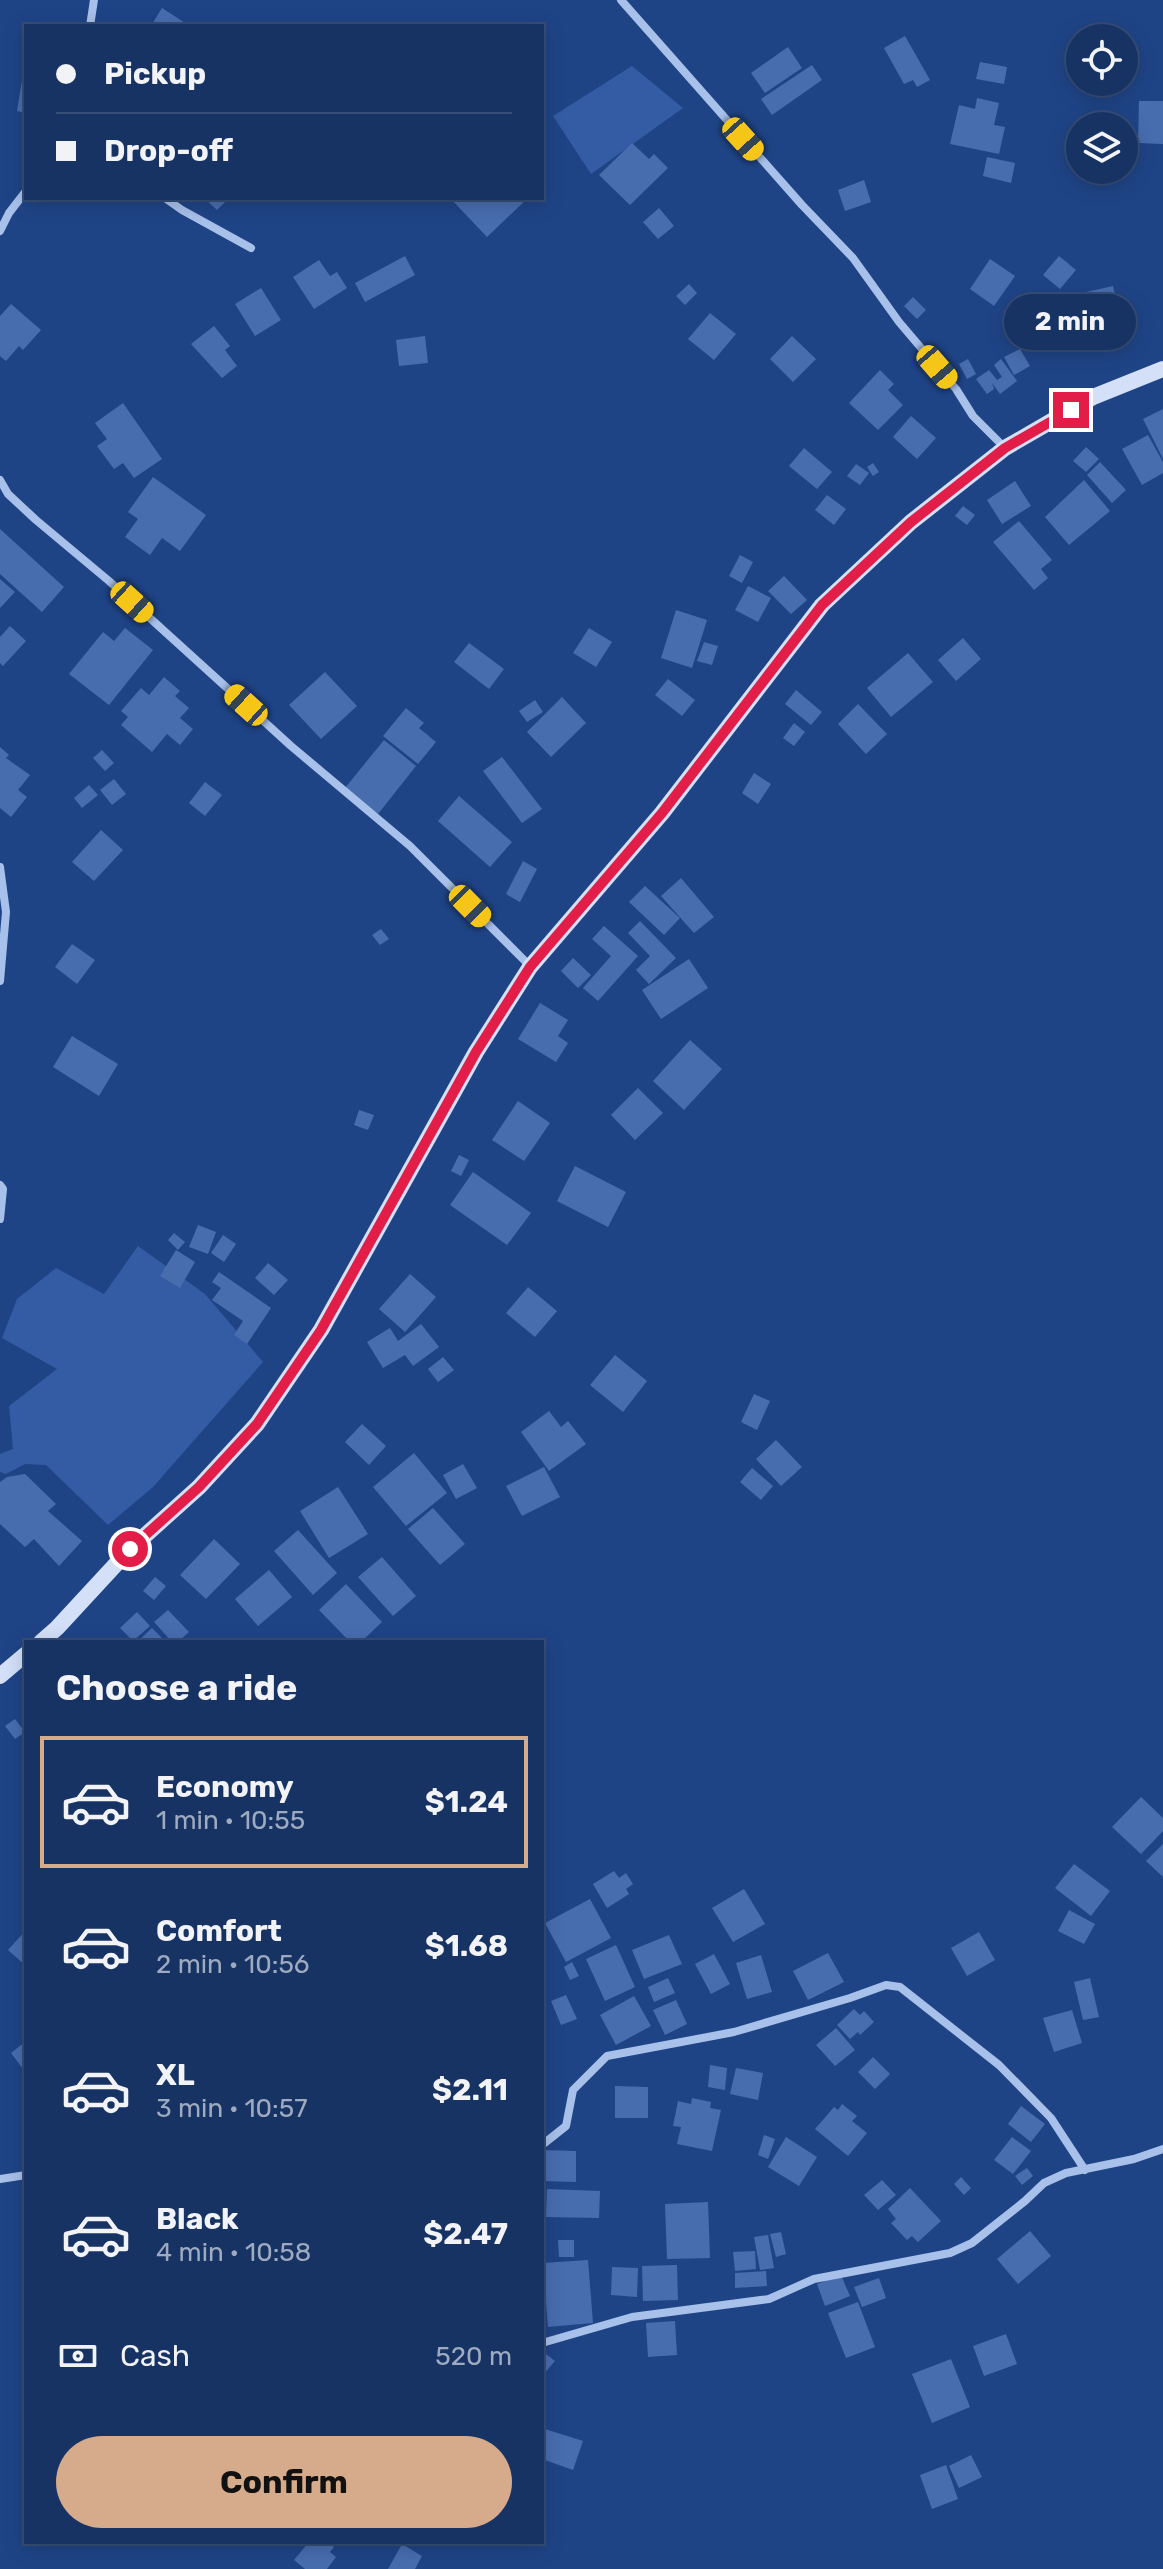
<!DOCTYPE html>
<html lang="en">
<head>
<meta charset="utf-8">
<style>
	body { margin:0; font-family:Rubik,sans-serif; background:#203b6a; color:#f1f3f6; height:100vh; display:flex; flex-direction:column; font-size:30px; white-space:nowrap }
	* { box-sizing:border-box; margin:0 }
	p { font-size:26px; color:#9eaabf }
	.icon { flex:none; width:44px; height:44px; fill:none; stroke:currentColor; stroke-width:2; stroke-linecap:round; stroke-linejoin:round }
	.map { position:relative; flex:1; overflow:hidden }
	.panel { position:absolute; left:24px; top:1640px; width:520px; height:904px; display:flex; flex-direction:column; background:#173364; border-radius:0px; box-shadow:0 4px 20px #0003,0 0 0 2px #364e78 }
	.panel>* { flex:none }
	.hud { position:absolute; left:24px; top:24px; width:520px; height:176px; border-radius:0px; box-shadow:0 4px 20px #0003,0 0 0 2px #364e78; display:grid; align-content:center; height:176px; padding:0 32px; background:#173364 }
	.tools { position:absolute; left:1066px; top:24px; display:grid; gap:16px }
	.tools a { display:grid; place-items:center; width:72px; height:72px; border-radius:50%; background:#173364; box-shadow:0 4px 20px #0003,0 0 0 2px #364e78; font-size:40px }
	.end { position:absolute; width:36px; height:36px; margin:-18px; border:10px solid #e11d48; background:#fff; box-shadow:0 0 0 4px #fff }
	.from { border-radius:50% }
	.bubble { position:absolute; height:56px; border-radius:28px; background:#173364; box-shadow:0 4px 20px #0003,0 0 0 2px #364e78; font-size:26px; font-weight:700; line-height:56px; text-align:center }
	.car { position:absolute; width:24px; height:48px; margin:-24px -12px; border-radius:10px; box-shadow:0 0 6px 2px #0007; background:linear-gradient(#f5c518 24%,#345 0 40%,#f5c518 0 76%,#345 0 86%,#f5c518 0) }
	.hud b { display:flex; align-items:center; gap:28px; height:76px; font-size:30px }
	.hud b+b { border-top:2px solid #364e78 }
	.hud i { width:20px; height:20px; background:#f1f3f6 }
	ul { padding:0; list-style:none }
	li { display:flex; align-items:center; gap:24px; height:132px; margin:0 16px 12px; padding:0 16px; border:4px solid transparent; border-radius:0px }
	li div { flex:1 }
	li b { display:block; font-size:30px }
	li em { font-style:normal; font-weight:700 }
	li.current { border-color:#d6ab8b }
	li>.icon { width:72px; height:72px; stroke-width:1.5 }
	h2 { padding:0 32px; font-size:36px; line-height:96px }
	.pay { display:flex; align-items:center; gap:20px; height:88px; padding:0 32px; font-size:30px }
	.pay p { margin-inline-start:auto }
	.cta { display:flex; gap:16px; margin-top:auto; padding:16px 32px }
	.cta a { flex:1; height:92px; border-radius:48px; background:#d6ab8b; color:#111; font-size:32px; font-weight:700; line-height:92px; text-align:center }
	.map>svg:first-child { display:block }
</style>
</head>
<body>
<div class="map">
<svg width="1163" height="2569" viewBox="0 0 1163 2569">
	<rect width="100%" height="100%" fill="#1f4486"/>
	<path fill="#335ca4" d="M632 66 683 108 591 174 553 116Z
		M138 1246 205 1294 263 1362 153 1487 108 1525 46 1465 25 1464 6 1474 0 1472V1454L13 1449 9 1406 57 1369 2 1338 17 1299 56 1268 104 1294Z"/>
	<path fill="#486daf" d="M162 8 190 26H151Z
		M905 36 930 80 917 87 913 80 904 84 884 48Z
		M788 47 802 68 765 93 751 73Z
		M980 62 1007 67 1004 84 976 79Z
		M812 65 822 80 772 115 761 99Z
		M24 68H26V113L17 111Z
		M977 98 999 103 994 125 1005 127 999 154 950 144 959 105 975 109Z
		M1139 101H1163V144L1138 143Z
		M632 143 649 159 654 154 668 168 630 205 599 175Z
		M987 157 1015 163 1011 183 983 176Z
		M864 180 871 202 845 211 838 190Z
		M204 198H229L217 210Z
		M450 198H528L487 237Z
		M659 208 674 226 658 239 643 222Z
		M405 256 415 275 365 302 355 283Z
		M1059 256 1076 270 1060 289 1043 275Z
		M990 259 1015 276 994 306 970 289Z
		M319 260 330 276 337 272 347 288 314 309 293 277Z
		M689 284 697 293 685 305 676 296Z
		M1113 286 1121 321 1094 327 1086 292Z
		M261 288 281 320 255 336 235 304Z
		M1083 296 1093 331 1066 339 1055 304Z
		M913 297 926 310 917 319 904 306Z
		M11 304 41 330 23 350 19 346 6 361 0 356V316Z
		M1040 312 1054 338 1041 346 1027 319Z
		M710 313 736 334 714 360 688 339Z
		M214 326 230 346 225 350 237 366 222 378 191 344Z
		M425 336 428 363 399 366 396 340Z
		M792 336 816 359 793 382 770 359Z
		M1020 349 1030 366 1014 375 1004 357Z
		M968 359 976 374 967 379 959 364Z
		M1001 359 1017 381 1000 394 992 383 994 389 987 394 976 379 989 370 997 380 1002 377 994 365Z
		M880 370 894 384 888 390 903 405 878 430 849 403Z
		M123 403 162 459 134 478 123 463 114 469 97 446 107 439 95 423Z
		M1163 409V459L1143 419Z
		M911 416 936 438 917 459 893 437Z
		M1148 435 1163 462V473L1142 485 1122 449Z
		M1086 447 1099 459 1086 472 1073 461Z
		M804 448 832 472 817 489 789 466Z
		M1100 462 1126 490 1112 503 1087 475Z
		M873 463 879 472 873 476 867 467Z
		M856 464 869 473 860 485 847 476Z
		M153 477 206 515 180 551 162 538 150 555 125 537 138 519 128 512Z
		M1084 480 1110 511 1069 545 1045 517Z
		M1015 481 1031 506 1002 524 987 500Z
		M827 495 846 509 834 525 815 510Z
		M963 506 975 515 967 525 955 516Z
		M1019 521 1052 560 1041 569 1048 578 1034 590 993 542Z
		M0 529 64 587 42 612 0 574Z
		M740 555 753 562 742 583 729 576Z
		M784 576 807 600 791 614 768 591Z
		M0 579 15 592 0 608Z
		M748 586 771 598 758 622 735 610Z
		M676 610 707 620 692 668 661 658Z
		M10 626 26 641 3 666 0 663V637Z
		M125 628 153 650 109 705 69 674 103 632 114 641Z
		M589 628 612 642 596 667 573 653Z
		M963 638 981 659 956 681 938 660Z
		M704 642 718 646 712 665 697 661Z
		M469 643 504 669 489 689 454 662Z
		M908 653 933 682 891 717 867 688Z
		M325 672 357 706 321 739 289 705Z
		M164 677 180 691 175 696 189 708 180 718 193 729 180 745 167 734 152 752 121 725 128 717 121 711 141 688 149 695Z
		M668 679 695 700 682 716 655 695Z
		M796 690 822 712 811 725 785 704Z
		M562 697 586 723 551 757 527 732Z
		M535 700 543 712 527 722 519 711Z
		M858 704 887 734 866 754 838 724Z
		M406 708 424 723 419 728 436 742 418 764 383 736Z
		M794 723 805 732 794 746 783 738Z
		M384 740 416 766 378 814 345 788Z
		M0 747 9 755 6 758 30 775 18 790 27 797 11 817 0 808Z
		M102 750 114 763 105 771 93 758Z
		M502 757 542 809 522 823 483 771Z
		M754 773 771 784 758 804 742 793Z
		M114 779 126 794 112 805 100 790Z
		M205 782 222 795 205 816 189 803Z
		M89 785 98 795 82 808 74 798Z
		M459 796 512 842 490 867 438 821Z
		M101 830 123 850 94 881 72 862Z
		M523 861 537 869 520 902 506 894Z
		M681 878 714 917 694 933 661 896Z
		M645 886 680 918 664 935 629 902Z
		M640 921 676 958 649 984 636 970 650 956 628 933Z
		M604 926 638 956 598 1001 583 988 611 956 592 939Z
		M381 929 389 939 380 945 372 935Z
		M72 944 95 960 77 984 55 967Z
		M573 958 591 975 578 988 561 971Z
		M689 959 708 988 661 1019 642 990Z
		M540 1003 568 1020 558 1036 568 1043 556 1062 518 1039Z
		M72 1036 118 1064 99 1096 53 1067Z
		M690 1040 722 1069 684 1110 653 1081Z
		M638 1088 663 1113 635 1140 611 1115Z
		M518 1101 550 1123 524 1161 492 1140Z
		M359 1110 374 1115 368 1130 354 1125Z
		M459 1155 469 1160 461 1176 451 1171Z
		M575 1166 626 1192 608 1227 557 1201Z
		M473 1172 531 1213 507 1245 450 1205Z
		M198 1225 216 1232 208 1254 189 1247Z
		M174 1233 185 1242 178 1250 168 1240Z
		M223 1235 236 1244 224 1262 211 1253Z
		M176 1250 195 1262 180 1288 160 1276Z
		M268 1263 288 1280 274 1295 255 1278Z
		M219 1272 271 1308 247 1344 234 1335 243 1321 212 1300 221 1288 212 1282Z
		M410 1274 436 1297 405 1332 379 1309Z
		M528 1287 557 1311 535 1337 506 1313Z
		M421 1324 439 1347 413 1366 405 1355 383 1368 367 1342 390 1328 398 1341Z
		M615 1355 647 1381 623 1412 590 1385Z
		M443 1357 454 1370 438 1382 428 1369Z
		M754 1394 770 1401 757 1430 741 1422Z
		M549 1411 561 1427 568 1421 586 1444 549 1471 521 1432Z
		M362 1424 386 1446 369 1465 345 1442Z
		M776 1440 802 1467 781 1486 756 1459Z
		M414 1453 447 1493 406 1526 373 1487Z
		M463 1464 477 1488 456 1499 443 1475Z
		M544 1467 560 1497 522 1516 506 1486Z
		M752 1468 773 1486 761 1500 740 1482Z
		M25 1474 56 1504 48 1511 82 1541 59 1566 34 1539 25 1547 0 1524V1482L7 1477Z
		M338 1487 368 1534 329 1558 300 1511Z
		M433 1508 465 1544 440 1565 408 1529Z
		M298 1530 337 1573 313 1595 274 1551Z
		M214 1539 240 1564 206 1599 180 1575Z
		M382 1557 416 1596 393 1616 358 1577Z
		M269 1570 292 1597 258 1626 235 1599Z
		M155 1577 166 1586 154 1600 143 1591Z
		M346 1584 382 1622 361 1642H350L319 1610Z
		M168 1610 189 1632 178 1642H172L154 1622Z
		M137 1612 150 1626 133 1641 120 1628Z
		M152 1628 166 1642H137Z
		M15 1719 25 1732 15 1739 5 1726Z
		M1141 1797 1163 1818V1831L1141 1854 1112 1827Z
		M1163 1844V1877L1146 1861Z
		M1074 1864 1110 1891 1091 1916 1055 1888Z
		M614 1871 619 1878 626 1873 633 1884 626 1889 629 1894 607 1908 593 1884Z
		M744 1889 765 1924 733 1942 712 1908Z
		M590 1899 611 1938 566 1962 545 1923Z
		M1069 1910 1095 1924 1084 1944 1058 1931Z
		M26 1930V1966L8 1950Z
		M979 1932 995 1960 967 1976 951 1948Z
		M669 1935 682 1964 644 1979 632 1950Z
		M616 1945 635 1987 605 2001 586 1959Z
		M828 1953 844 1982 808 2000 793 1971Z
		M714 1954 730 1984 711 1994 695 1964Z
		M761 1955 772 1992 747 1999 736 1963Z
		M572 1962 579 1976 570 1980 564 1967Z
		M668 1978 675 1993 654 2002 648 1987Z
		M1090 1978 1099 2017 1083 2020 1074 1982Z
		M566 1995 577 2019 561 2025 551 2001Z
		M634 1996 651 2026 616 2045 600 2015Z
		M676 2000 687 2024 665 2035 653 2010Z
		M854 2009 860 2015 864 2011 874 2022 860 2035 858 2032 850 2039 837 2025Z
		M1072 2010 1082 2043 1054 2052 1043 2018Z
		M836 2028 855 2050 835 2066 816 2045Z
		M26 2041V2073L11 2053Z
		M873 2057 890 2074 875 2089 858 2072Z
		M710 2065 727 2068 725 2090 708 2087Z
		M736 2068 763 2073 758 2100 730 2094Z
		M615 2086 648 2087V2118H615Z
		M692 2098 711 2102 710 2108 721 2110 712 2151 677 2144 681 2127 673 2126 678 2101 691 2104Z
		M842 2104 857 2116 852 2121 867 2133 848 2156 815 2129 834 2107 838 2110Z
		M1021 2106 1045 2124 1031 2142 1008 2124Z
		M764 2135 775 2139 768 2159 758 2155Z
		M786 2137 817 2157 799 2186 768 2167Z
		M1012 2137 1031 2151 1013 2174 994 2160Z
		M542 2150 576 2151V2182L542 2181Z
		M1027 2168 1033 2176 1022 2185 1015 2176Z
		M961 2177 971 2188 964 2195 954 2184Z
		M882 2180 896 2195 878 2210 864 2195Z
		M910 2188 941 2221 918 2242 912 2236 907 2240 891 2223 896 2219 888 2209Z
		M547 2189 600 2191 599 2218 546 2217Z
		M708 2202 710 2258 667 2259 665 2204Z
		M1030 2231 1051 2256 1018 2284 997 2259Z
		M781 2232 786 2254 776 2257 770 2234Z
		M768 2235 774 2268 760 2270 754 2237Z
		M558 2240H574V2257H559Z
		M755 2251 756 2269 735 2271 733 2252Z
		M588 2260 593 2323 548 2327 543 2263Z
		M677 2265 678 2300 643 2301 642 2266Z
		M612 2267 638 2268 637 2297 611 2295Z
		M766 2271 767 2286 735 2288V2273Z
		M841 2275 850 2296 825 2306 817 2284Z
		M879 2278 886 2298 862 2307 854 2287Z
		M858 2302 875 2347 846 2358 828 2313Z
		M675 2321 677 2355 648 2357 646 2323Z
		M1006 2334 1017 2364 984 2376 973 2346Z
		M542 2351 555 2361 542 2376Z
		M951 2359 970 2407 932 2423 912 2374Z
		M545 2429 583 2441 573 2470 542 2459V2438Z
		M971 2455 982 2477 959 2488 949 2466Z
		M946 2465 958 2499 932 2509 920 2475Z
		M309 2542H328L334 2547 330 2552 336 2557 327 2569H305L294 2560Z
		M402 2544 422 2556 415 2569H388Z"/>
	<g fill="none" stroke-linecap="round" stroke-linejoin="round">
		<path stroke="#a8c1ea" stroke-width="8" d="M621 0 802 205 853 258 899 322 956 389 973 416 1005 448
			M90 26 94 0
			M165 198 182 210 251 248
			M0 231 9 213 26 191
			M0 480 8 494 36 520 109 581 291 746 410 846 530 966
			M0 867 6 912 0 981
			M0 1185 3 1189 0 1219
			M542 2145 566 2126 573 2090 607 2056 734 2032 850 1998 886 1985 900 1987 999 2065 1051 2118 1085 2170
			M0 2179 26 2175
			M542 2343 632 2317 769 2299 814 2279 950 2253 972 2243 1025 2201 1044 2183 1066 2173 1134 2159 1163 2149"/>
		<path stroke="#d3e0f8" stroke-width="16" d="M41 1642 57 1628 130 1549 199 1487 257 1424 321 1330 476 1052 530 967 662 813 822 605 911 522 1005 448 1093 397 1163 369
			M0 1676 26 1654"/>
	</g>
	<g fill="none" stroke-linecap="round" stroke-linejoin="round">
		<path stroke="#e11d48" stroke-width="10" d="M130 1549 199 1487 257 1424 321 1330 476 1052 530 967 662 813 822 605 911 522 1005 448 1071 410"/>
	</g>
</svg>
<div class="tools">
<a><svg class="icon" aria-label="locate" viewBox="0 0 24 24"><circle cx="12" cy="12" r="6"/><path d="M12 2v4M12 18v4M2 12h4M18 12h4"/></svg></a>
<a><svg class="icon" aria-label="layers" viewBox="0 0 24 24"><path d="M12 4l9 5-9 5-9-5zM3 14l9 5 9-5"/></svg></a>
</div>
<i class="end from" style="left:130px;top:1549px"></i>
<i class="end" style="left:1071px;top:410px"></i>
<div class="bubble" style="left:1004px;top:294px;width:132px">2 min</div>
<i class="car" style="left:743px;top:139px;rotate:138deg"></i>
<i class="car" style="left:937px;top:367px;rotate:139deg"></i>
<i class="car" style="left:132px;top:602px;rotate:132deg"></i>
<i class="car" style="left:246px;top:705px;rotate:312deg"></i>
<i class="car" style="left:470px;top:906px;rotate:135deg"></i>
<div class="hud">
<b><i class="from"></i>Pickup</b>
<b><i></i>Drop-off</b>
</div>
<section class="panel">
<h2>Choose a ride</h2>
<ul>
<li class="current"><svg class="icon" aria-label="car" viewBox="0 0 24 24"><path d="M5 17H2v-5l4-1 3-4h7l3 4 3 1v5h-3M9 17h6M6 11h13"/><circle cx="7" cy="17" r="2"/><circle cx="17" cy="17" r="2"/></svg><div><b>Economy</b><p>1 min · 10:55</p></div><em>$1.24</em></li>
<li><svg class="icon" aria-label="car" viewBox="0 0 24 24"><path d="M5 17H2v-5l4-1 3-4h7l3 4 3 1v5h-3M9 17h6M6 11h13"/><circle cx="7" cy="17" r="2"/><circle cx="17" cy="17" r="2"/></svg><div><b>Comfort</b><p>2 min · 10:56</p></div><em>$1.68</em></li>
<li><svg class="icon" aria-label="car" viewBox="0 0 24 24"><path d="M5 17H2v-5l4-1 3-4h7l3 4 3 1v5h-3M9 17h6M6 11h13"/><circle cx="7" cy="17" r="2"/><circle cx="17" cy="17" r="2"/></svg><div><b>XL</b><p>3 min · 10:57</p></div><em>$2.11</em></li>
<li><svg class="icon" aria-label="car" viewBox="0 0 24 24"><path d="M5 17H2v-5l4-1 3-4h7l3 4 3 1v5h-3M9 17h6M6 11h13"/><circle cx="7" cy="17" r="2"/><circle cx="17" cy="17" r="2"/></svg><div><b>Black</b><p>4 min · 10:58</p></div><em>$2.47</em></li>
</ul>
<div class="pay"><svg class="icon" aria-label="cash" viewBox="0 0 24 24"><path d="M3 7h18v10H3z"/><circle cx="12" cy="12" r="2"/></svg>Cash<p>520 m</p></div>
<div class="cta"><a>Confirm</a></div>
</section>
</div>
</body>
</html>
